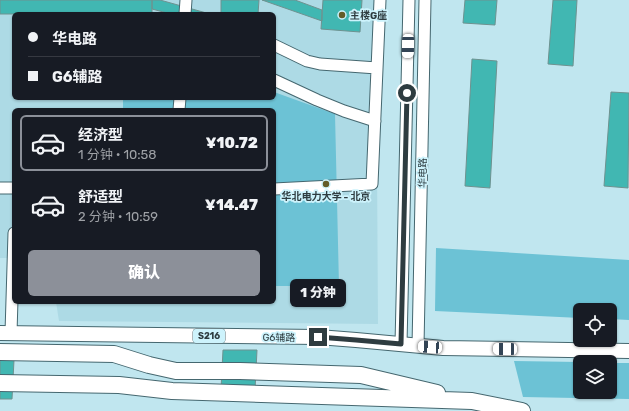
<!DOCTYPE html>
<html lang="zh">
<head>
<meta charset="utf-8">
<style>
	body { margin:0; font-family:Rubik,"Noto Sans SC",sans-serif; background:#242831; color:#f1f3f6; height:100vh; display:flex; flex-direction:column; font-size:15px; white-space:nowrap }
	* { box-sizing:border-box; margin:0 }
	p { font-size:13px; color:#9ea1a6 }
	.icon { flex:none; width:22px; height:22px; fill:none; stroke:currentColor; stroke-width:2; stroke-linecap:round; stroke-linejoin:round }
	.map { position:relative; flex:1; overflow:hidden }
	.details { position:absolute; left:12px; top:108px; width:264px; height:196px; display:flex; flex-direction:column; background:#171b24; border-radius:6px; box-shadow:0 1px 3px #0004 }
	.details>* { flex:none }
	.banner { position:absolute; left:12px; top:12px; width:264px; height:88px; border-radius:6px; box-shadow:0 1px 3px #0004; display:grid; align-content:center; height:88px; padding:0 16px; background:#171b24 }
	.tools { position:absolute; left:573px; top:303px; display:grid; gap:8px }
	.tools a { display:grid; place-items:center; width:44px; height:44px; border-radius:6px; background:#171b24; box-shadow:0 1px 3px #0004; font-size:20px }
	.end { position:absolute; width:18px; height:18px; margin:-9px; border:5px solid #2e3c40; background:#fff; box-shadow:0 0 0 2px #fff }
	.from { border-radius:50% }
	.bubble { position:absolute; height:28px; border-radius:6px; background:#171b24; box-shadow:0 1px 3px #0004; font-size:13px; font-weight:800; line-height:28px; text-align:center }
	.car { position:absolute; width:12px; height:24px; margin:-12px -6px; border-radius:5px; box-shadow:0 0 3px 1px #0007; background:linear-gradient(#fff 24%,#345 0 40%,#fff 0 76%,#345 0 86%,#fff 0) }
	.banner b { display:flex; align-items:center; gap:14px; height:38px; font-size:15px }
	.banner b+b { border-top:1px solid #363941 }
	.banner i { width:10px; height:10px; background:#f1f3f6 }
	ul { padding:7px 0 0; list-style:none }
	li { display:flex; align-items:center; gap:12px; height:56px; margin:0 8px 6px; padding:0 8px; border:2px solid transparent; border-radius:6px }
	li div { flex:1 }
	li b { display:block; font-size:15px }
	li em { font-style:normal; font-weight:800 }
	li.current { border-color:#8c9099 }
	li>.icon { width:36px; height:36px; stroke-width:1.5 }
	.cta { display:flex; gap:8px; margin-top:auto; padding:8px 16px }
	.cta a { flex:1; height:46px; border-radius:6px; background:#8c9099; color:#fff; font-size:16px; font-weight:800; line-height:46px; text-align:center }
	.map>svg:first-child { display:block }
</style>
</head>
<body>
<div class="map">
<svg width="629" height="411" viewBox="0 0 629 411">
	<rect width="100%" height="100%" fill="#c0e6ef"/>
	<path fill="#addae5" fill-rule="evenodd" d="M0 0H376L378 324 59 321 56 302H274V110H14V258H0ZM14 14H274V98H14Z"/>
	<path fill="#6cc2d5" d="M274 92 335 114 339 286H274V110H123V98H274Z
		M436 248 629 260V320L610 319V310H580V318L435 311Z
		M514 361 580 362V392H610V363H629V399L523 397Z"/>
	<path fill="#41b7b2" stroke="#6e9290" d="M0 0H152V14H0Z
		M152 0H160L210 14H171L152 9Z
		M221 0H259L258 14H221Z
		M262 0H295L322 10V21Z
		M323 0H362L360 32 321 29Z
		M465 0H497L495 25 463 23Z
		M553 0H577L573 66 548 64Z
		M472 59 497 61 490 188 465 186Z
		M611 92 629 93 628 188 604 186Z
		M223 350H257L255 390 221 389Z
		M0 360H14L12 399H0Z"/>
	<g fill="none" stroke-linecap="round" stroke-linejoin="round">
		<g stroke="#45676f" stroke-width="13">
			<path id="minor" d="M185 14 186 0
				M274 45 307 61 320 64 377 68
				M274 80 317 100 344 111 375 121
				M179 110 180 98
				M0 188H14
				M274 189 372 184 380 0
				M11 333 14 233
				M401 344 409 0
				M418 346 425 0"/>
		</g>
		<g stroke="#45676f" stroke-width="16">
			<path id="major" d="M0 333 318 337 356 340 443 348 629 351"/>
		</g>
		<g stroke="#45676f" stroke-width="18">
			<path id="highway" d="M0 352 114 354 149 365 176 371H240L361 375 437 393
				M0 383 119 385 172 391 472 401 522 411"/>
		</g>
		<use href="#minor" stroke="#fff" stroke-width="11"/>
		<use href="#major" stroke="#fff" stroke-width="14"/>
		<use href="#highway" stroke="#fff" stroke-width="16"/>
	</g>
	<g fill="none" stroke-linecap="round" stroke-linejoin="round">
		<path stroke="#2e3c40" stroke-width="5" d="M318 337 356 340 401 344 407 93"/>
	</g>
	<g fill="#635d29" stroke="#cdf3fc" stroke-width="1.5">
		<circle cx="342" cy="15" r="4"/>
		<circle cx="326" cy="184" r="4"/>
	</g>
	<g text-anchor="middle" stroke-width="3.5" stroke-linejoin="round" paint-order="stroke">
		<rect fill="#cdf3fc" stroke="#5e7378" stroke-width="1" x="193" y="329" width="32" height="14" rx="3"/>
		<g font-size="9" font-weight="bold" fill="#2e3c40">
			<text x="209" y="339">S216</text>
		</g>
		<g font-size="10" font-weight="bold" fill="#2e3c40" stroke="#cdf3fc" text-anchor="start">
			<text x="350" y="19">主楼G座</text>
			<text x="326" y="200" text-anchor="middle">华北电力大学 - 北京</text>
		</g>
		<g font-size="10" fill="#2e3c40" stroke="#cdf3fc">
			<text transform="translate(422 173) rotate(-89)" y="4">华电路</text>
			<text transform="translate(279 337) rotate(1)" y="4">G6辅路</text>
		</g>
	</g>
</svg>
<div class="tools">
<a><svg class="icon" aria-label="locate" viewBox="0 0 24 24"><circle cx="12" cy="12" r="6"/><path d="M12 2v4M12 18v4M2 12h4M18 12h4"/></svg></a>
<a><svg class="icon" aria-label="layers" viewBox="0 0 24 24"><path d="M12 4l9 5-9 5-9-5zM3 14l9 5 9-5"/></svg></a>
</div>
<i class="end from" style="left:407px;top:93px"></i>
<i class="end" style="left:318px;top:337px"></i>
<div class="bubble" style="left:290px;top:279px;width:56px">1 分钟</div>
<i class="car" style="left:408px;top:46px;rotate:181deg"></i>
<i class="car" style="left:430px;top:347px;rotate:274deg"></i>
<i class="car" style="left:505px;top:349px;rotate:271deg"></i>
<div class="banner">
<b><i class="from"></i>华电路</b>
<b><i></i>G6辅路</b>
</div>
<section class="details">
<ul>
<li class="current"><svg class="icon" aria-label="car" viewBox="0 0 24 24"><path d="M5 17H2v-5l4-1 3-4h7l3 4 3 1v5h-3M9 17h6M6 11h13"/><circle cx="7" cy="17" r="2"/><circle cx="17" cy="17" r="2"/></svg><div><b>经济型</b><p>1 分钟 · 10:58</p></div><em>¥10.72</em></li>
<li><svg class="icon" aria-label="car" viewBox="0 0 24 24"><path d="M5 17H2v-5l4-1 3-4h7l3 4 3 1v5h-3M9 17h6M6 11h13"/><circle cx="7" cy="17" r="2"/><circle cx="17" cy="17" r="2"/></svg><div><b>舒适型</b><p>2 分钟 · 10:59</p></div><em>¥14.47</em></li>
</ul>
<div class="cta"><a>确认</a></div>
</section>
</div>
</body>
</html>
